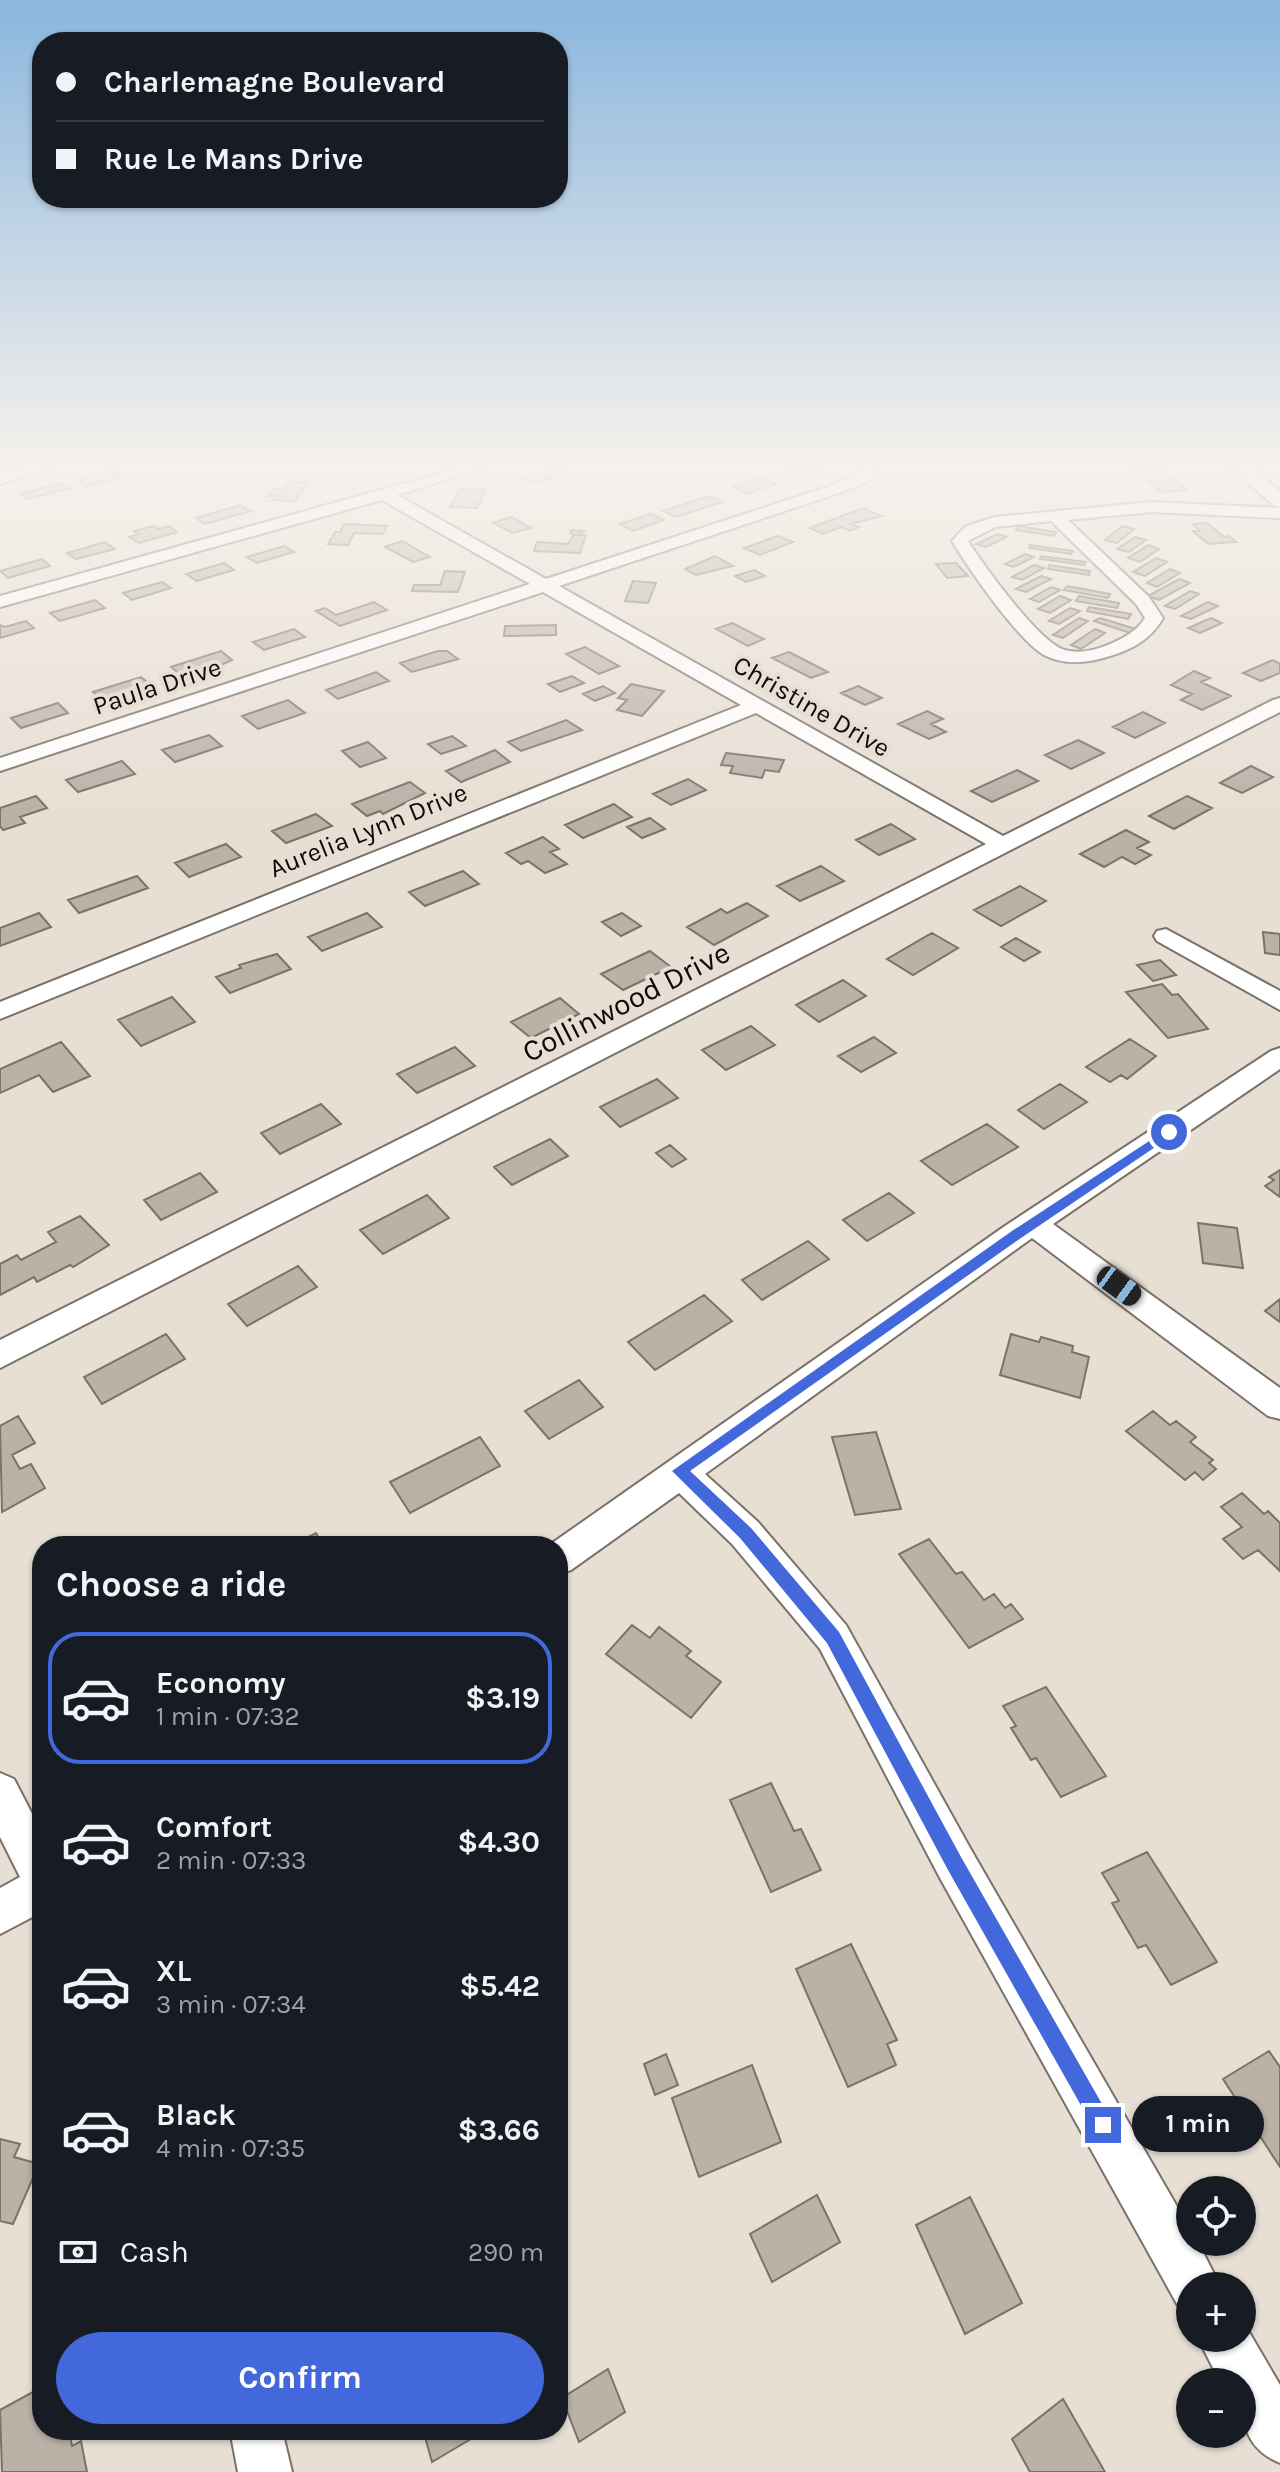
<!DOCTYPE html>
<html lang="en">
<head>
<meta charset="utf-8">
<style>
	body { margin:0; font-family:Karla,sans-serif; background:#20242c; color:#f1f3f6; height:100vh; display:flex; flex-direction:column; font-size:30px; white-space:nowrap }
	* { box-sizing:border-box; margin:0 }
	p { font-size:26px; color:#9ea1a6 }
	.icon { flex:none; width:44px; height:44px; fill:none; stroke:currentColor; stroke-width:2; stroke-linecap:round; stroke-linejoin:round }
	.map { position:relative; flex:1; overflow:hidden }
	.details { position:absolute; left:32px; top:1536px; width:536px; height:904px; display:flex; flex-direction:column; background:#171b24; border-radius:32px; box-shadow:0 2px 6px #0004 }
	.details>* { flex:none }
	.hud { position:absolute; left:32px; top:32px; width:536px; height:176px; border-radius:32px; box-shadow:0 2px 6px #0004; display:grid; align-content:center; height:176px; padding:0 24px; background:#171b24 }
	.fabs { position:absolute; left:1176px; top:2176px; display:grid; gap:16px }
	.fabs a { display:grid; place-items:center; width:80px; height:80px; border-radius:50%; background:#171b24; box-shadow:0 2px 6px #0004; font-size:40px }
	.end { position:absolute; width:36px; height:36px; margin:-18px; border:10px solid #4368db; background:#fff; box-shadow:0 0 0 4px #fff }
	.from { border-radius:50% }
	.bubble { position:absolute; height:56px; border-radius:28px; background:#171b24; box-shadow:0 2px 6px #0004; font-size:26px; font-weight:700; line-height:56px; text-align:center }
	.car { position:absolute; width:24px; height:48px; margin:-24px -12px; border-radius:10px; box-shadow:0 0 6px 2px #0007; background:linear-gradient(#222 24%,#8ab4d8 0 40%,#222 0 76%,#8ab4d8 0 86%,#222 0) }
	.hud b { display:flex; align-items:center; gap:28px; height:76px; font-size:30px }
	.hud b+b { border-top:2px solid #363941 }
	.hud i { width:20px; height:20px; background:#f1f3f6 }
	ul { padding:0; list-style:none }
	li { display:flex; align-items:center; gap:24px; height:132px; margin:0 16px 12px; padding:0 8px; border:4px solid transparent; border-radius:32px }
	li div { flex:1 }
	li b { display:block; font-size:30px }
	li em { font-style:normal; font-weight:700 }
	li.active { border-color:#4368db }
	li>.icon { width:72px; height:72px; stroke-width:1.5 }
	h2 { padding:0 24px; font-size:36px; line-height:96px }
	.pay { display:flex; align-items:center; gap:20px; height:88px; padding:0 24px; font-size:30px }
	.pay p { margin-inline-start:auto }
	.cta { display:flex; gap:16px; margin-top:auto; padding:16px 24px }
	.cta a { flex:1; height:92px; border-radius:48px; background:#4368db; color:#fff; font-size:32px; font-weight:700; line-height:92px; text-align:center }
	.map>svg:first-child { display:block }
</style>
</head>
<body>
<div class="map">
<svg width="1280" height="2472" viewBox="0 0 1280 2472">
	<rect width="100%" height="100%" fill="#e8dfd4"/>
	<path fill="#bab1a7" stroke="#7b7269" stroke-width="2" d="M820 467V475L801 474V468L783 467Z
		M1134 467H1160L1186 490 1160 492Z
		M558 468 570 473 535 483 524 478Z
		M112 470 123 477 87 486 78 480Z
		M762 478 776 484 748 494 734 487Z
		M289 481 308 483 294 501 273 500 276 496H268L273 489H283Z
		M62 483 70 488 28 499 21 494Z
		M461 489 486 490 477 508 450 507Z
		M709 496 722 502 676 517 663 511Z
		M240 505 251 511 205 524 196 518Z
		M863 508 882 516 851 524 859 527 850 531 841 527 823 534 810 528Z
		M651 514 664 520 633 531 620 524Z
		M511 517 531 528 513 533 493 523Z
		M1207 523 1224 537 1229 536 1236 542 1208 544 1193 531H1200L1193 524Z
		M344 524 387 526 383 534 354 533 348 545 328 544 335 532H340Z
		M153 526 159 529 169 526 177 532 139 543 129 537 139 534 134 531Z
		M1018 526 1056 532 1054 536 1016 530Z
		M1122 526 1134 529 1117 543 1105 540Z
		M571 530 584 531 577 535H586L580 553 534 551 537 542 568 544 574 534 570 533Z
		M998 534 1007 537 986 547 976 544Z
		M778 536 793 542 760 555 744 548Z
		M1135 537 1146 540 1129 552 1117 549Z
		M402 541 430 557 413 562 385 547Z
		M105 542 115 549 76 559 67 553Z
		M1030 545 1073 551 1071 554 1029 548Z
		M1148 545 1159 549 1140 562 1128 558Z
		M284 546 294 552 257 563 247 557Z
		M1025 554 1034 557 1013 567 1005 564Z
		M715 556 733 566 696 575 685 569Z
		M1041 556 1086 562 1084 565 1040 559Z
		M1156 558 1167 562 1145 576 1133 572Z
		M42 559 50 566 8 578 0 571Z
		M224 563 234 570 197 581 186 574Z
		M956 563 968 576 947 578 936 564Z
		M1034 565 1044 568 1022 580 1012 577Z
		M1049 565 1090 571 1089 575 1048 569Z
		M1170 569 1180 573 1157 587 1147 583Z
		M754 570 765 576 746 582 735 576Z
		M445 571 465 572 458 592 412 591 414 585H440Z
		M1041 576 1051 579 1026 592 1016 589Z
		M1179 579 1190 583 1159 600 1148 596Z
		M633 581 656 583 648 603 625 601Z
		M162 582 171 588 132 600 123 593Z
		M1067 586 1110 594 1108 598 1064 590Z
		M1051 587 1060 590 1039 602 1030 599Z
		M1190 591 1199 594 1175 609 1165 606Z
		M1060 596 1071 600 1050 613 1038 609Z
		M1079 596 1119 603 1117 608 1076 601Z
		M95 600 105 608 60 621 50 613Z
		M374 602 387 610 340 626 316 611 325 608 336 615Z
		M1208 602 1218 606 1191 619 1181 616Z
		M1089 607 1131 614 1128 619 1087 611Z
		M1070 608 1080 611 1059 624 1049 621Z
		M1079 618 1088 621 1063 638 1053 635Z
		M1100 618 1136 629 1130 633 1094 621Z
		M1211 618 1222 623 1200 633 1188 628Z
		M26 621 34 628 0 638V625L5 627Z
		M732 623 764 639 748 646 716 629Z
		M556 625V635L504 636 505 626Z
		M294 629 305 637 264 650 253 642Z
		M1095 629 1105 633 1081 649 1071 645Z
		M585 647 619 666 599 674 566 654Z
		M221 651 232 660 208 671 205 668 182 676 171 667Z
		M438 651H447L458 659 412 672 400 663Z
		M789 652 828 672 811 678 772 658Z
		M1273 660 1280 664V673L1261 681 1243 673Z
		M1194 671 1210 678 1201 682 1231 696 1202 710 1181 700 1192 694 1171 685Z
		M376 672 389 681 338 699 326 690Z
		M572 676 584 683 560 692 548 684Z
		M141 677 152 686 104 701 93 692Z
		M631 684 664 691 642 716 617 710 627 700 618 698Z
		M603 686 615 693 595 701 583 694Z
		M858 686 882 698 865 705 841 693Z
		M288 700 305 713 258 729 242 716Z
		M58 703 68 713 21 728 11 718Z
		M927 711 943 719 931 724 946 732 929 739 898 724Z
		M1143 712 1165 723 1135 738 1113 727Z
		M566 720 582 730 521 751 508 742Z
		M209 735 222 746 175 762 162 750Z
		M452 736 466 746 441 754 428 744Z
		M1078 740 1104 753 1071 769 1045 755Z
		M368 742 386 758 360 767 342 751Z
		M495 750 510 762 461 782 446 771Z
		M726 753 784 760 779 772 765 770 762 778 730 773 733 766 721 765Z
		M122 761 135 774 78 792 66 780Z
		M1251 766 1273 777 1242 793 1220 783Z
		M1017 770 1038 781 992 802 971 791Z
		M688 779 706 790 671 805 653 794Z
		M410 782 425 793 383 814 380 811 367 816 352 804Z
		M36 796 47 808 20 817 25 823 3 830 0 826V808Z
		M1187 796 1212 808 1174 829 1149 816Z
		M614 804 632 817 583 838 565 825Z
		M316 814 332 826 286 843 272 831Z
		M650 818 665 829 642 838 627 827Z
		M891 824 915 839 879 855 856 840Z
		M1126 830 1149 842 1137 848 1151 855 1135 864 1122 857 1104 867 1080 854Z
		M543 837 559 849 550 852 567 864 545 873 528 861 521 864 506 853Z
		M226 844 241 857 189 877 175 863Z
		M821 866 844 881 800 901 777 886Z
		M463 871 479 884 425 906 409 892Z
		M137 876 148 888 79 913 68 900Z
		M1020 886 1046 901 1001 926 974 910Z
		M747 903 768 916 714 945 687 927 721 909 727 913Z
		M39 913 51 927 0 946V928Z
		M367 913 382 927 322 951 308 937Z
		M622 913 641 926 621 936 602 922Z
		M1263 932 1280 934V955L1265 953Z
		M932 933 958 948 913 975 887 959Z
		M1016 938 1040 952 1024 961 1001 947Z
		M650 951 671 967 623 990 601 974Z
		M277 954 291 969 230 993 216 977 241 968 239 965Z
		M1160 960 1176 975 1153 981 1137 965Z
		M843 980 866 996 819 1022 796 1005Z
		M1162 984 1172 995 1178 994 1208 1029 1168 1038 1126 992Z
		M172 997 195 1022 141 1046 118 1020Z
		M560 998 579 1014 531 1038 511 1022Z
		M751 1026 775 1045 726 1070 702 1050Z
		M874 1037 896 1053 861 1072 838 1056Z
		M1130 1039 1156 1056 1127 1079 1121 1075 1110 1082 1086 1067Z
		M61 1042 90 1076 53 1092 39 1075 0 1093V1069Z
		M455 1047 475 1066 417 1093 397 1074Z
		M657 1079 678 1098 620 1127 600 1107Z
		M1060 1084 1087 1102 1044 1129 1018 1110Z
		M321 1104 341 1124 280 1154 261 1133Z
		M987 1124 1018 1147 952 1185 921 1161Z
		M550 1139 568 1156 512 1185 494 1167Z
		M670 1145 686 1159 672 1167 656 1153Z
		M1280 1170V1197L1265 1186 1274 1180 1269 1177Z
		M200 1173 217 1192 161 1220 144 1200Z
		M889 1193 914 1213 867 1241 843 1220Z
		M427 1195 449 1218 383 1254 360 1230Z
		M80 1216 109 1245 73 1267 70 1265 37 1282 34 1277 0 1295V1264L17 1255 21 1260 56 1242 48 1232Z
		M1198 1223 1237 1228 1243 1268 1203 1263Z
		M808 1241 829 1259 762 1300 742 1280Z
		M298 1266 317 1287 247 1326 228 1304Z
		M704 1295 732 1321 655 1370 628 1342Z
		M1280 1299V1322L1265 1311Z
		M166 1334 185 1359 102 1404 84 1377Z
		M1011 1334 1039 1342 1041 1337 1073 1346 1072 1352 1089 1357 1080 1398 1000 1375Z
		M579 1380 603 1407 549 1439 525 1411Z
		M1153 1411 1170 1425 1176 1421 1196 1437 1190 1442 1213 1460 1209 1463 1216 1469 1203 1480 1195 1472 1185 1480 1126 1431Z
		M18 1416 35 1443 12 1455 20 1469 31 1464 45 1488 2 1512 0 1426Z
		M876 1432 901 1509 855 1515 832 1437Z
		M480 1437 500 1466 410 1513 390 1482Z
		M1242 1493 1264 1514 1268 1511 1280 1523V1571L1258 1550 1243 1559 1223 1539 1242 1527 1221 1507Z
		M316 1533 323 1546H291Z
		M929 1539 956 1574 962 1572 984 1600 994 1594 1005 1608 1011 1604 1023 1619 969 1648 899 1554Z
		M632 1625 650 1638 659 1627 691 1651 686 1656 721 1682 691 1718 606 1654Z
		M1046 1687 1106 1776 1061 1797 1036 1758 1031 1760 1011 1728 1016 1726 1003 1706Z
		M771 1783 794 1831 801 1829 821 1870 771 1892 730 1800Z
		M1147 1852 1217 1962 1171 1985 1146 1945 1138 1948 1112 1903 1119 1901 1102 1873Z
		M851 1944 897 2040 887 2044 896 2065 848 2087 796 1969Z
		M1269 2051 1280 2067V2167L1223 2079Z
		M666 2054 678 2085 655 2095 644 2064Z
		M752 2065 781 2142 699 2177 672 2098Z
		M0 2139 20 2144 14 2157 39 2164 13 2224 0 2221Z
		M817 2195 840 2242 772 2282 750 2234Z
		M970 2197 1022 2303 965 2334 916 2225Z
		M608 2369 625 2412 579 2442 562 2398Z
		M42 2387V2430H69L72 2446 81 2441 87 2472H2L0 2410Z
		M1063 2399 1105 2472H1030L1012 2439Z
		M423 2430H486L432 2462Z"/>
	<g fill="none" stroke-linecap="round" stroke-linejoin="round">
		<g stroke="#7a7268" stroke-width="4">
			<path id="minor" d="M29 467H55L0 484V474Z
				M463 467H488L397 495 546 579 827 487 860 474 864 467H879L871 480 839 493 559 586 1003 836 1273 700 1280 698V712L0 1368V1340L986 844 756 713 0 1019V1002L741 705 543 592 0 771V758L530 584 382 500 0 607V596Z
				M1152 502 1280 508V518L1152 512 1068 520 1149 597 1163 618C1151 639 1133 649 1110 656 1088 663 1065 666 1044 655 1018 640 968 568 952 541L965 527 994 517ZM1051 521 1136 604 1145 618C1137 631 1124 638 1110 644 1096 650 1077 655 1062 649 1036 638 984 566 968 541L995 527Z
				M1166 929 1280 991V1010L1157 941 1154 936 1157 931Z
				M1280 1048V1069L1053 1224 1280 1388V1419L1268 1416 1032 1238 705 1474 758 1522 846 1625 970 1848 1190 2229V2242H1198L1220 2286H1190V2309L1177 2304 940 1878 820 1649 732 1544 679 1493 571 1570 558 1575V1546H548L1005 1226 1271 1051Z
				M0 1773 14 1779 42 1833V1912L0 1934V1888L20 1877 0 1837Z
				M1242 2320 1280 2385V2463C1242 2447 1242 2419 1242 2382H1220L1198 2338H1242Z
				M230 2430H282L292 2472H238Z"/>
		</g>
		<g stroke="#7a7268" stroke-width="4">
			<path id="major" d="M1230 467H1251L1280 491V507L1273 505Z"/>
		</g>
		<use href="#minor" fill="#fff" fill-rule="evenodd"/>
		<use href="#major" fill="#fff" fill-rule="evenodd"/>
	</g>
	<linearGradient id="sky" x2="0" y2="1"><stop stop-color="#8bb6de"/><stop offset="0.57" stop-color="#f5f1ec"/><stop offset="1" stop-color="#f5f1ec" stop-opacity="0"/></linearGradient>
	<rect width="1280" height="813" fill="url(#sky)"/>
	<path fill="#4368db" d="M1169 1128 1173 1129V1135L1021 1238 690 1471 751 1528 839 1632 961 1857 1110 2118 1113 2125 1110 2132 1103 2135 1096 2132 948 1870 827 1643 740 1538 672 1471 1012 1231Z"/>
	<g text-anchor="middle" stroke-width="8" stroke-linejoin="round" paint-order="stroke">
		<g font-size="26" fill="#0e0b07" stroke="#e8dfd4">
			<text transform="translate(157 686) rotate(-18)" y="9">Paula Drive</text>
			<text transform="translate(812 706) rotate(30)" y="9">Christine Drive</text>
			<text transform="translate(368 830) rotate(-22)" y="9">Aurelia Lynn Drive</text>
		</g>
		<g font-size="30" fill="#0e0b07" stroke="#e8dfd4">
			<text transform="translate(626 1002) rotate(-27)" y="10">Collinwood Drive</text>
		</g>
	</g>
</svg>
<div class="fabs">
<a><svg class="icon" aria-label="locate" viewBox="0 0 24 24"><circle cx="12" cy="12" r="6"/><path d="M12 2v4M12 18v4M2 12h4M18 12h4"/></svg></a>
<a>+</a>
<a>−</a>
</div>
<i class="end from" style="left:1169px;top:1132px"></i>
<i class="end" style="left:1103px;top:2125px"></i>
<div class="bubble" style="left:1132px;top:2096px;width:132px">1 min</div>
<i class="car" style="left:1119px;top:1286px;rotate:126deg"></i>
<div class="hud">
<b><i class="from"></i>Charlemagne Boulevard</b>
<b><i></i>Rue Le Mans Drive</b>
</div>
<section class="details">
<h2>Choose a ride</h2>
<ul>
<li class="active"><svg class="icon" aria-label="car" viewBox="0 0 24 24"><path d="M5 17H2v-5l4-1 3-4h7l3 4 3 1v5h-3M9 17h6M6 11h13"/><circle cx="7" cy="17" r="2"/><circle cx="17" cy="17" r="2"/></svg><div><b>Economy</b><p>1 min · 07:32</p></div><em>$3.19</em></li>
<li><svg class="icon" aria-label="car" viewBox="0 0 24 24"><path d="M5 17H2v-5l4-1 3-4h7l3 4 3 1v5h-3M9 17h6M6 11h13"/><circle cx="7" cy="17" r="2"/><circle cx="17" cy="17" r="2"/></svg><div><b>Comfort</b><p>2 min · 07:33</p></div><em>$4.30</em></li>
<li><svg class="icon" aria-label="car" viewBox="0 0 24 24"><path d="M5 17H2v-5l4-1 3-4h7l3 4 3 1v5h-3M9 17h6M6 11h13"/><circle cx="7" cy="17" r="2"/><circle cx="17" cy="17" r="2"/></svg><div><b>XL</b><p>3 min · 07:34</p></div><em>$5.42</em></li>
<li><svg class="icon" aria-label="car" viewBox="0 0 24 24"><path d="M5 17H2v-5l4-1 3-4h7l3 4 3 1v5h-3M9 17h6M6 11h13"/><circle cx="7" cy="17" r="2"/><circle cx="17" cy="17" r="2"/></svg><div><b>Black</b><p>4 min · 07:35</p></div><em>$3.66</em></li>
</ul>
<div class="pay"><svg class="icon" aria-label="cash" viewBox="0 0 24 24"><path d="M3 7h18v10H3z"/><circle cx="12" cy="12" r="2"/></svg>Cash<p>290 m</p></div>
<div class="cta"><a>Confirm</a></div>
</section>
</div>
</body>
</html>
